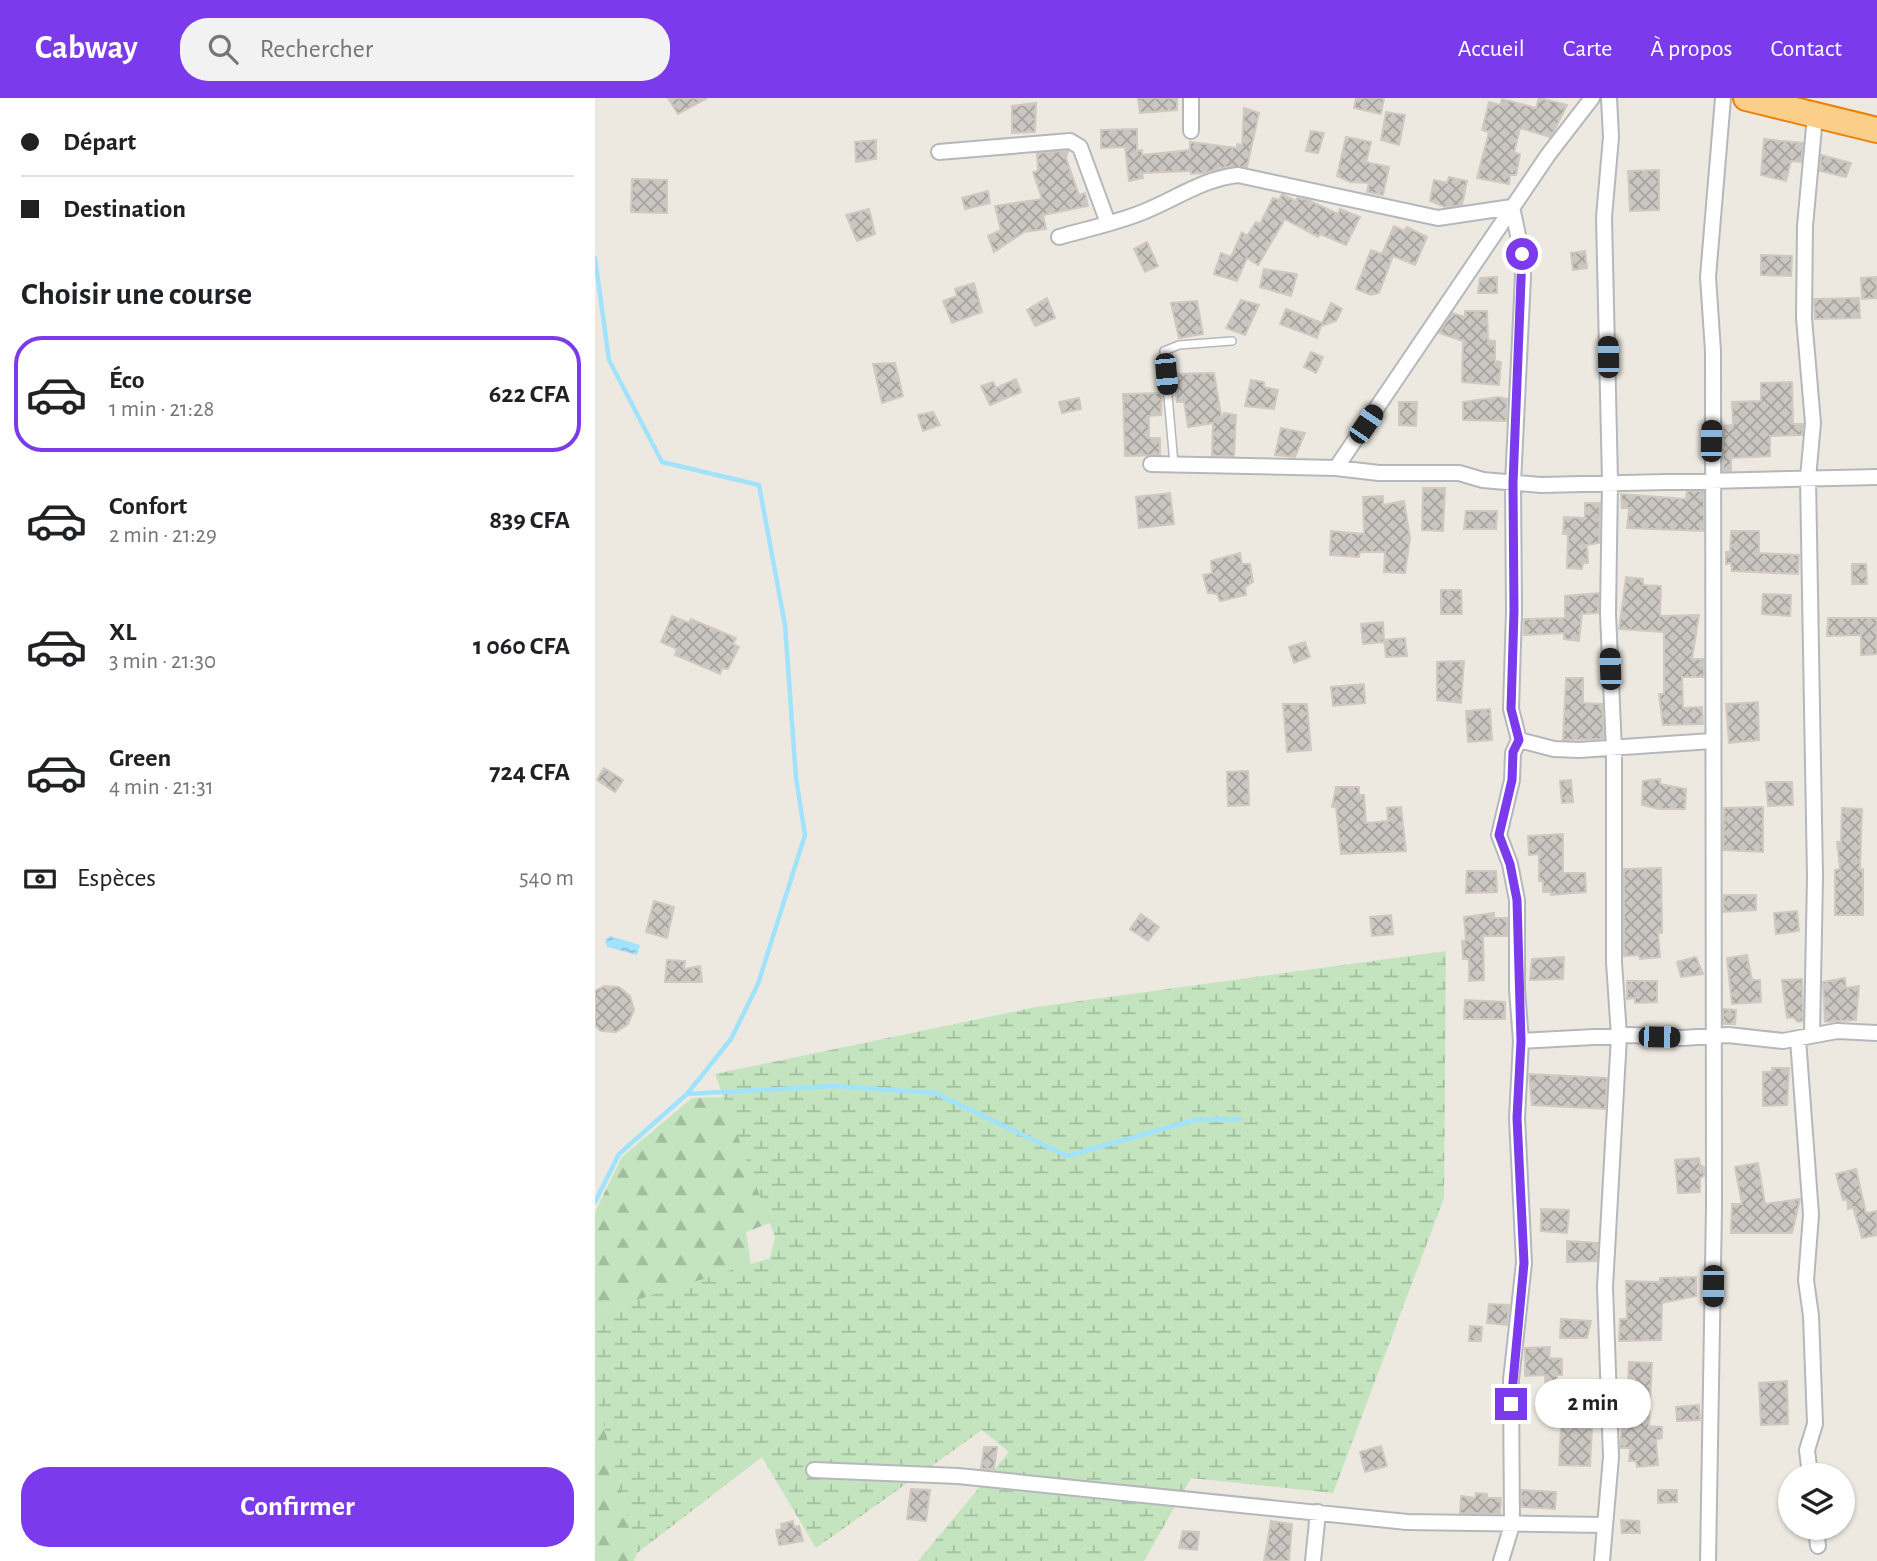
<!DOCTYPE html>
<html lang="fr">
<head>
<meta charset="utf-8">
<style>
	body { margin:0; font-family:"Alegreya Sans",sans-serif; background:#f2f2f2; color:#202124; height:100vh; display:flex; flex-direction:column; font-size:26px; white-space:nowrap }
	* { box-sizing:border-box; margin:0 }
	p { font-size:23px; color:#757577 }
	.icon { flex:none; width:38px; height:38px; fill:none; stroke:currentColor; stroke-width:2; stroke-linecap:round; stroke-linejoin:round }
	.map { position:relative; flex:1; overflow:hidden }
	.side { display:flex; flex-direction:column; background:#fff; width:595px }
	.side>* { flex:none }
	.hud { display:grid; align-content:center; height:154px; padding:0 21px; background:#fff }
	.controls { position:absolute; left:1183px; top:1365px; display:grid; gap:14px }
	.controls a { display:grid; place-items:center; width:77px; height:77px; border-radius:50%; background:#fff; box-shadow:0 2px 5px #0004; font-size:35px }
	.end { position:absolute; width:32px; height:32px; margin:-16px; border:9px solid #7c3aed; background:#fff; box-shadow:0 0 0 4px #fff }
	.from { border-radius:50% }
	.bubble { position:absolute; height:49px; border-radius:24px; background:#fff; box-shadow:0 2px 5px #0004; font-size:23px; font-weight:600; line-height:49px; text-align:center }
	.car { position:absolute; width:21px; height:42px; margin:-21px -10px; border-radius:9px; box-shadow:0 0 5px 2px #0007; background:linear-gradient(#222 24%,#8ab4d8 0 40%,#222 0 76%,#8ab4d8 0 86%,#222 0) }
	.hud b { display:flex; align-items:center; gap:24px; height:66px; font-size:26px }
	.hud b+b { border-top:2px solid #e0e0e0 }
	.hud i { width:18px; height:18px; background:#202124 }
	ul { padding:0; list-style:none }
	li { display:flex; align-items:center; gap:21px; height:116px; margin:0 14px 10px; padding:0 7px; border:4px solid transparent; border-radius:28px }
	li div { flex:1 }
	li b { display:block; font-size:26px }
	li em { font-style:normal; font-weight:600 }
	li.current { border-color:#7c3aed }
	li>.icon { width:63px; height:63px; stroke-width:1.5 }
	h2 { padding:0 21px; font-size:32px; line-height:84px }
	.pay { display:flex; align-items:center; gap:18px; height:77px; padding:0 21px; font-size:26px }
	.pay p { margin-inline-start:auto }
	.button { display:flex; gap:14px; margin-top:auto; padding:14px 21px }
	.button a { flex:1; height:80px; border-radius:28px; background:#7c3aed; color:#fff; font-size:28px; font-weight:600; line-height:80px; text-align:center }
	header { display:flex; align-items:center; gap:42px; box-sizing:border-box; height:98px; padding:0 35px; background:#7c3aed; color:#fff }
	header strong { font-size:33px }
	nav { display:flex; gap:38px; margin-inline-start:auto; font-size:24px }
	.search { width:490px; height:63px; background:#f2f2f2; display:flex; align-items:center; gap:18px; box-sizing:border-box; padding:0 24px; border-radius:28px; color:#757577; font-size:26px }
	main { display:flex; flex:1; min-height:0 }
	.map>svg:first-child { display:block }
</style>
</head>
<body>
<header>
<strong>Cabway</strong>
<div class="search"><svg class="icon" aria-label="search" viewBox="0 0 24 24"><circle cx="10" cy="10" r="6"/><path d="M15 15l6 6"/></svg>Rechercher</div>
<nav><a>Accueil</a><a>Carte</a><a>À propos</a><a>Contact</a></nav>
</header>
<main>
<section class="side">
<div class="hud">
<b><i class="from"></i>Départ</b>
<b><i></i>Destination</b>
</div>
<h2>Choisir une course</h2>
<ul>
<li class="current"><svg class="icon" aria-label="car" viewBox="0 0 24 24"><path d="M5 17H2v-5l4-1 3-4h7l3 4 3 1v5h-3M9 17h6M6 11h13"/><circle cx="7" cy="17" r="2"/><circle cx="17" cy="17" r="2"/></svg><div><b>Éco</b><p>1 min · 21:28</p></div><em>622 CFA</em></li>
<li><svg class="icon" aria-label="car" viewBox="0 0 24 24"><path d="M5 17H2v-5l4-1 3-4h7l3 4 3 1v5h-3M9 17h6M6 11h13"/><circle cx="7" cy="17" r="2"/><circle cx="17" cy="17" r="2"/></svg><div><b>Confort</b><p>2 min · 21:29</p></div><em>839 CFA</em></li>
<li><svg class="icon" aria-label="car" viewBox="0 0 24 24"><path d="M5 17H2v-5l4-1 3-4h7l3 4 3 1v5h-3M9 17h6M6 11h13"/><circle cx="7" cy="17" r="2"/><circle cx="17" cy="17" r="2"/></svg><div><b>XL</b><p>3 min · 21:30</p></div><em>1 060 CFA</em></li>
<li><svg class="icon" aria-label="car" viewBox="0 0 24 24"><path d="M5 17H2v-5l4-1 3-4h7l3 4 3 1v5h-3M9 17h6M6 11h13"/><circle cx="7" cy="17" r="2"/><circle cx="17" cy="17" r="2"/></svg><div><b>Green</b><p>4 min · 21:31</p></div><em>724 CFA</em></li>
</ul>
<div class="pay"><svg class="icon" aria-label="cash" viewBox="0 0 24 24"><path d="M3 7h18v10H3z"/><circle cx="12" cy="12" r="2"/></svg>Espèces<p>540 m</p></div>
<div class="button"><a>Confirmer</a></div>
</section>
<div class="map">
<svg width="1282" height="1463" viewBox="0 0 1282 1463">
	<defs>
		<pattern id="forest-firs" width="22" height="20" patternUnits="userSpaceOnUse" patternTransform="scale(1.75)"><rect width="22" height="20" fill="#c3e4be"/><path d="M5 1l3.5 6h-7zM16 11l3.5 6h-7z" fill="#a1bc9e"/></pattern>
		<pattern id="wetland-marsh" width="20" height="14" patternUnits="userSpaceOnUse" patternTransform="scale(1.75)"><rect width="20" height="14" fill="#c3e4be"/><path d="M1 5h8M5 5V1M11 12h8M15 12V8" fill="none" stroke="#a1bc9e"/></pattern>
		<pattern id="water-ripples" width="26" height="14" patternUnits="userSpaceOnUse" patternTransform="scale(1.75)"><rect width="26" height="14" fill="#a1e2fd"/><path d="M2 4q2-2 4 0t4 0M15 11q2-2 4 0t4 0" fill="none" stroke="#86bad0"/></pattern>
		<pattern id="building-cross-hatch" width="8" height="8" patternUnits="userSpaceOnUse" patternTransform="scale(1.75)"><rect width="8" height="8" fill="#cac6c1"/><path d="M0 0l8 8M0 8l8-8" fill="none" stroke="#a7a4a0"/></pattern>
	</defs>
	<rect width="100%" height="100%" fill="#ede9e1"/>
	<path fill="url(#forest-firs)" d="M129 999 175 1125 151 1134 156 1167 0 1215V1114L27 1059 97 1000Z
		M0 1293 42 1455 39 1463H0Z"/>
	<path fill="url(#wetland-marsh)" d="M851 853 849 1100 738 1395 596 1380 549 1463H323L414 1354 387 1332 221 1450 167 1359 42 1455 0 1293V1215L175 1160 180 1139 120 976 441 909Z"/>
	<path fill="url(#water-ripples)" d="M15 838 45 847 42 857 12 849 10 843Z"/>
	<g fill="none" stroke-linecap="round" stroke-linejoin="round">
		<path stroke="#a1e2fd" stroke-width="4.5" d="M0 160 14 262 67 364 164 387 190 527 201 680 210 737 163 886 136 941 92 996 239 988 340 995 472 1058 600 1022 645 1021
			M0 1104 24 1056 92 996"/>
	</g>
	<path fill="url(#building-cross-hatch)" stroke="#d1c9c0" stroke-width="2" d="M73 0H112L83 16Z
		M543 0H582V12L545 15Z
		M761 0H789L786 16 759 10Z
		M944 0 972 7 958 35 955 39 925 30 919 55 925 56 921 77H915L914 86 882 80 894 34 887 32 894 4 905 7 907 1 941 10Z
		M441 5 440 34 417 35V8Z
		M649 10 664 15 652 69H631L609 75 596 76V73L547 75 548 80 534 83 530 49 506 50V32L542 31V53L547 52V57L595 52V44L642 50V46L647 47Z
		M791 14 810 17 804 47 786 42Z
		M716 33 729 35 723 55 711 53Z
		M751 39 776 44 771 64 794 69 788 97 772 94 774 85 755 84 742 78Z
		M1169 41 1208 45 1206 64 1196 63 1191 83 1166 77Z
		M281 42V61L261 64 260 44Z
		M473 53 471 60 484 97 490 95 493 108 448 117 451 131 429 134 399 154 393 138 406 132 400 108 447 101 438 74 443 73 442 55Z
		M1226 57 1256 65 1251 79 1225 73Z
		M1064 72V112L1035 113 1033 73Z
		M854 79 872 83 867 107 850 109 835 103 839 82 852 85Z
		M37 81 72 82V115L36 114Z
		M393 93 395 105 370 111 367 100Z
		M687 96 701 103 702 100 713 102 743 116 745 111 765 119 751 147 725 136 723 139 690 121 663 167 652 160 642 183 619 176 626 155 636 159 647 134 652 138 661 124 665 126 678 100 684 102Z
		M274 111 280 136 262 143 251 117Z
		M799 128 809 133 812 129 832 139 820 167 798 158 784 195 776 197 761 191 776 152 787 156Z
		M552 144 563 168 550 174 539 151Z
		M990 153 992 170 978 172 976 155Z
		M1166 157 1197 158 1196 178 1166 177Z
		M669 171 702 176 696 198 665 189Z
		M902 179V195H883L885 180Z
		M1282 179V200L1267 201 1266 180Z
		M379 185 387 214 357 225 348 203 362 198 360 191Z
		M452 200 460 220 440 228 432 212Z
		M1264 200 1265 220 1220 221 1219 201Z
		M646 202 664 207 650 237 631 230Z
		M602 203 608 236 584 240 576 205Z
		M736 205 747 211 741 223 726 228 722 240 685 226 691 211 727 225Z
		M870 213H892L893 242 900 243V263L906 264 904 287 867 284 868 243 844 235 857 215 870 219Z
		M716 254 728 259 721 275 709 269Z
		M300 265 308 298 287 305 278 266Z
		M619 275 627 323 629 315 641 317 639 358H617L618 325 593 329 589 304H582L577 276Z
		M421 281 426 294 395 307 386 288 398 284 401 290Z
		M656 282 669 284V289L683 292 679 311 650 308Z
		M1197 284 1198 326H1208L1207 337 1175 338V358L1136 360V373H1128V328L1138 327 1137 304 1166 303V285Z
		M567 295 566 317 554 318V340H565V357L530 358 528 296Z
		M904 299 912 301 911 323 868 322V304Z
		M484 300 486 311 467 315 464 304Z
		M804 304H822L821 328 804 327Z
		M338 314 345 327 328 333 323 317Z
		M686 330 710 335 700 359 680 357Z
		M828 390H850L848 433 827 432Z
		M1092 393H1109V433L1032 430 1034 410H1027L1026 396 1091 401Z
		M575 395 579 426 544 430 541 399Z
		M788 398V407L809 403 815 440 810 475 789 474 790 454H765L764 459 735 457 736 433 769 436 768 399Z
		M990 405H1005L1004 445 992 447 993 465H988L987 471 972 470 973 436H968L969 419 990 420Z
		M871 413H902L901 431H869Z
		M1136 433H1164V455L1204 457 1203 476 1137 473 1136 465 1131 466V454H1135Z
		M645 455 647 466H655L658 484 650 489 651 497 625 503 622 496 613 495 608 477 617 475 616 463Z
		M1257 466H1271L1272 486H1257Z
		M1031 479 1048 481V487L1066 488 1065 518 1104 517 1097 561H1109V579H1087L1088 610 1107 609 1108 626 1068 627 1064 596H1069V534L1024 531Z
		M846 492H866L867 516H846Z
		M1004 495 1003 515 987 516 984 543 969 541V535L929 537V521L970 520V498Z
		M1168 496 1196 497 1195 518 1167 516Z
		M77 518 94 525 96 521 141 540 138 546 144 549 133 571 127 570 125 576 80 557 82 551 66 544Z
		M1233 520H1282V556L1266 557V537L1232 538Z
		M788 524 789 544 768 546 766 526Z
		M810 540 812 558 791 559 789 542Z
		M710 544 715 559 699 565 694 549Z
		M869 563 866 605 842 602V564Z
		M971 580H988V605L1007 606 1009 641 968 642Z
		M769 586 770 605 738 608 736 589Z
		M1163 604 1164 642 1134 645 1131 606Z
		M688 606H712L716 652 692 654Z
		M895 611 897 642 873 644 871 613Z
		M9 670 28 682 20 694 2 682Z
		M653 673 654 707 633 708 632 674Z
		M1065 681V686L1091 691 1090 711H1065L1047 707 1048 683Z
		M976 682 978 704 967 705 965 683Z
		M1171 684H1197L1198 707 1173 708Z
		M741 689H764V697H769L771 725 793 723 792 710 806 709 811 753 746 756 741 709H737Z
		M1168 709V754L1128 752 1129 710Z
		M1247 710 1267 711 1265 771H1268V817H1240V772L1245 771 1242 744H1246Z
		M968 736V775H990L991 794 956 797V794H948V783H944V756L934 757 933 738Z
		M1066 770 1067 835H1063L1065 859 1045 861 1044 857 1029 858V771Z
		M872 773H901L902 794 871 795Z
		M1129 797H1161V812L1128 814Z
		M59 803 79 809 72 840 51 834Z
		M1202 813 1204 833 1181 836 1179 815Z
		M899 815V820H912V838H888L889 882 874 883V861H868L867 843 871 842 869 819Z
		M546 816 564 829 553 843 535 831Z
		M796 817 798 836 777 838 775 819Z
		M1152 857 1157 882H1165L1166 904 1137 906 1132 860Z
		M969 859 968 881 935 882 937 861Z
		M1101 859 1108 876 1086 879 1082 864Z
		M72 862 90 863 89 871 105 868 107 884H70Z
		M1250 880 1251 890 1264 888 1261 922 1230 924 1228 884Z
		M1207 881 1208 923 1203 924 1198 919 1192 920 1187 882Z
		M1032 883H1062V904L1040 905V900L1032 901Z
		M9 888 24 889 35 898 39 912 33 926 21 934 6 933 0 928V893Z
		M870 902 910 904V921H869Z
		M1128 911 1141 912 1140 926H1128Z
		M1177 970H1194L1192 1007 1168 1008V974H1177Z
		M934 976 1012 980 1010 1011 937 1007Z
		M1104 1060 1105 1067 1109 1069V1078L1105 1080V1094L1083 1095 1080 1062Z
		M1163 1065 1170 1106 1205 1101 1197 1135H1136L1137 1106H1147L1140 1069Z
		M1261 1071 1271 1115 1282 1113V1137L1267 1140 1258 1109 1253 1111 1252 1101 1248 1102 1241 1076Z
		M946 1111 974 1112 972 1135 946 1133Z
		M972 1143 1003 1145 1002 1163 972 1164Z
		M1101 1179V1198L1067 1205 1066 1242 1024 1243 1025 1221H1032L1031 1183 1065 1184V1180Z
		M894 1206 914 1207 912 1227 892 1225Z
		M966 1221 996 1223 992 1240H965Z
		M875 1228 887 1229 886 1243H874Z
		M955 1249 954 1260 967 1261V1277H962V1309L951 1311 950 1277 930 1278V1250Z
		M1034 1264 1057 1265 1054 1328 1067 1329V1340L1061 1342 1063 1367 1042 1369 1041 1363H1034L1035 1350H1025L1027 1327H1031Z
		M1192 1283 1193 1326 1166 1327 1164 1285Z
		M1104 1307 1105 1322 1082 1323 1081 1309Z
		M966 1329 997 1330 995 1368 964 1367Z
		M786 1348 792 1368 770 1374 765 1354Z
		M389 1349H402L399 1371H386Z
		M316 1391 335 1392 331 1423 312 1421Z
		M926 1392 961 1394 960 1411 927 1409Z
		M1063 1392H1082V1404L1063 1405Z
		M881 1395 892 1396V1400H906L905 1416 865 1415 866 1398 880 1400Z
		M1026 1422 1044 1423 1045 1435H1027Z
		M198 1423 199 1429 204 1428 208 1443 184 1447 181 1432 187 1431 186 1426Z
		M676 1423 697 1426 694 1463H669Z
		M588 1433 604 1434 602 1452 584 1450Z"/>
	<g fill="none" stroke-linecap="round" stroke-linejoin="round">
		<g stroke="#b4b8bc" stroke-width="10">
			<path id="lane" d="M579 366 569 253 584 247 637 243"/>
		</g>
		<g stroke="#b4b8bc" stroke-width="18">
			<path id="street" d="M596 33V0
				M344 54 475 43 485 49 513 125
				M464 139C492 131 521 125 548 114 581 101 607 81 643 77L843 120 917 109 927 156 928 179 918 385 919 513 916 611 924 642 959 651 984 652 1117 643
				M556 366 741 370 784 375H864L888 382 946 387 1282 379
				M741 370 953 57 997 0
				M924 642 918 655 917 682 904 737 915 766 922 802V891L926 943
				M1217 937 1220 779 1213 380 1218 325 1209 220 1210 128 1220 18
				M1203 941 1216 1117 1211 1182 1216 1218 1220 1326 1212 1352 1215 1377
				M219 1372 363 1378 812 1424 1009 1427
				M1221 1430 1223 1448
				M718 1463 723 1414
				M906 1463 917 1427 916 1282 929 1165 922 1020 926 943 1036 937 1087 940 1133 937 1188 943 1242 933 1282 935
				M1007 1463 1016 1359 1010 1189 1024 938 1019 864V652L1013 516 1015 383 1009 119 1016 39 1014 0
				M1113 1463 1119 1109 1118 253 1113 179 1128 0"/>
		</g>
		<g stroke="#ea8104" stroke-width="28">
			<path id="highway" d="M1151 0 1282 32"/>
		</g>
		<use href="#lane" stroke="#fff" stroke-width="7"/>
		<use href="#street" stroke="#fff" stroke-width="14"/>
		<use href="#highway" stroke="#fbce8a" stroke-width="24"/>
	</g>
	<g fill="none" stroke-linecap="round" stroke-linejoin="round">
		<path stroke="#7c3aed" stroke-width="9" d="M916 1306 929 1165 922 1020 926 943 922 802 915 766 904 737 917 682 918 654 924 642 916 611 919 513 918 386 927 156"/>
	</g>
</svg>
<div class="controls">
<a><svg class="icon" aria-label="layers" viewBox="0 0 24 24"><path d="M12 4l9 5-9 5-9-5zM3 14l9 5 9-5"/></svg></a>
</div>
<i class="end from" style="left:927px;top:156px"></i>
<i class="end" style="left:916px;top:1306px"></i>
<div class="bubble" style="left:940px;top:1281px;width:116px">2 min</div>
<i class="car" style="left:1013px;top:259px;rotate:359deg"></i>
<i class="car" style="left:571px;top:276px;rotate:175deg"></i>
<i class="car" style="left:771px;top:326px;rotate:34deg"></i>
<i class="car" style="left:1116px;top:343px;rotate:1deg"></i>
<i class="car" style="left:1015px;top:571px;rotate:358deg"></i>
<i class="car" style="left:1064px;top:939px;rotate:91deg"></i>
<i class="car" style="left:1118px;top:1188px;rotate:181deg"></i>
</div>
</main>
</body>
</html>
